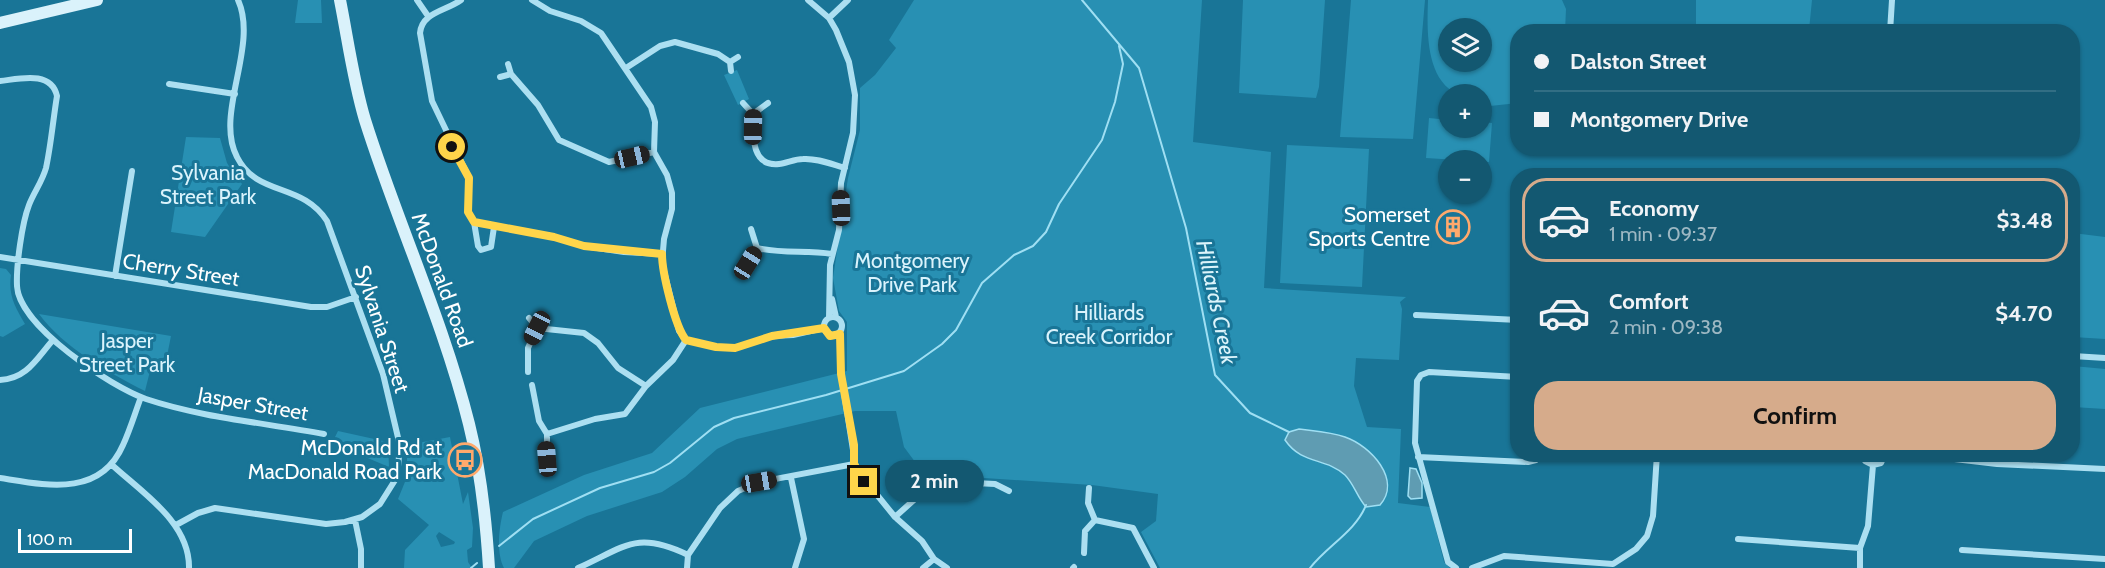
<!DOCTYPE html>
<html lang="en">
<head>
<meta charset="utf-8">
<style>
	body { margin:0; font-family:Cabin,sans-serif; background:#1c5e76; color:#f1f3f6; height:100vh; display:flex; flex-direction:column; font-size:22px; white-space:nowrap }
	* { box-sizing:border-box; margin:0 }
	p { font-size:20px; color:#9db8c3 }
	.icon { flex:none; width:33px; height:33px; fill:none; stroke:currentColor; stroke-width:2; stroke-linecap:round; stroke-linejoin:round }
	.map { position:relative; flex:1; overflow:hidden }
	.drawer { position:absolute; left:1510px; top:168px; width:570px; height:294px; display:flex; flex-direction:column; background:#135871; border-radius:24px; box-shadow:0 2px 4px #0004 }
	.drawer>* { flex:none }
	.hud { position:absolute; left:1510px; top:24px; width:570px; height:132px; border-radius:24px; box-shadow:0 2px 4px #0004; display:grid; align-content:center; height:132px; padding:0 24px; background:#135871 }
	.tools { position:absolute; left:1438px; top:18px; display:grid; gap:12px }
	.tools a { display:grid; place-items:center; width:54px; height:54px; border-radius:50%; background:#135871; box-shadow:0 2px 4px #0004; font-size:30px }
	.scale { position:absolute; left:18px; bottom:15px; width:114px; box-sizing:border-box; padding-left:6px; border:3px solid #fff; border-top:0; font-size:16px; line-height:21px; white-space:nowrap; color:#fff; -webkit-text-stroke:4px #197597; paint-order:stroke }
	.end { position:absolute; width:27px; height:27px; margin:-14px; border:8px solid #ffd54a; background:#111; box-shadow:0 0 0 3px #111 }
	.from { border-radius:50% }
	.bubble { position:absolute; height:42px; border-radius:21px; background:#135871; box-shadow:0 2px 4px #0004; font-size:20px; font-weight:700; line-height:42px; text-align:center }
	.car { position:absolute; width:18px; height:36px; margin:-18px -9px; border-radius:8px; box-shadow:0 0 4px 2px #0007; background:linear-gradient(#222 24%,#8ab4d8 0 40%,#222 0 76%,#8ab4d8 0 86%,#222 0) }
	.hud b { display:flex; align-items:center; gap:21px; height:57px; font-size:22px }
	.hud b+b { border-top:2px solid #326e84 }
	.hud i { width:15px; height:15px; background:#f1f3f6 }
	ul { padding:10px 0 0; list-style:none }
	li { display:flex; align-items:center; gap:18px; height:84px; margin:0 12px 9px; padding:0 12px; border:3px solid transparent; border-radius:24px }
	li div { flex:1 }
	li b { display:block; font-size:22px }
	li em { font-style:normal; font-weight:700 }
	li.selected { border-color:#d6ab8b }
	li>.icon { width:54px; height:54px; stroke-width:1.5 }
	.primary-button { display:flex; gap:12px; margin-top:auto; padding:12px 24px }
	.primary-button a { flex:1; height:69px; border-radius:24px; background:#d6ab8b; color:#111; font-size:24px; font-weight:700; line-height:69px; text-align:center }
	.map>svg:first-child { display:block }
</style>
</head>
<body>
<div class="map">
<svg width="2105" height="568" viewBox="0 0 2105 568">
	<rect width="100%" height="100%" fill="#197597"/>
	<path fill="#2890b3" fill-rule="evenodd" d="M298 0H321L322 23H295Z
		M914 0H1202L1193 142 1271 152 1264 288 1406 297 1400 302 1402 309 1399 360 1356 358 1354 386 1367 427 1401 429 1398 503 1430 507 1444 562 1450 568H1160L1141 532 1156 521 1158 494 1092 485 924 474 904 447 896 411H855L737 439 717 449 685 477 662 492 587 516 534 541 514 568H504C496 553 499 528 503 512L584 475 652 453 700 408 847 371V322L839 311 833 278 848 178 860 130V88L875 75 896 48 889 40Z
		M1243 0H1325L1319 87 1316 98 1239 93Z
		M1351 0H1425L1413 139 1340 137Z
		M1428 0H1562L1566 9 1565 31 1518 32V103L1490 106 1482 104V94C1475 94 1465 96 1458 94 1425 80 1427 29 1428 0ZM1449 28H1482V62H1449Z
		M1696 0H1812L1809 30 1696 31Z
		M737 70 749 99 738 105 724 75Z
		M1429 118 1449 120V128H1482V122L1492 123 1489 162 1426 158Z
		M186 137 220 138 227 163 242 184 205 237 171 232Z
		M1287 145 1369 149 1362 287 1280 283Z
		M2073 233 2105 237V339L2073 337Z
		M0 268 6 269 11 275C8 295 15 307 25 324L3 337 0 336Z
		M39 314 171 336 167 356 152 363 145 391C108 372 64 348 39 314Z
		M2073 366 2105 369V409L2073 407Z
		M338 431 388 442 389 467 332 443Z
		M450 437 463 504 468 492 473 528 472 547 467 550 468 562 472 568H404L405 550 429 525 398 499 407 477V445ZM439 532 455 542 454 544 441 547 436 536Z"/>
	<path fill="#5f9cb2" stroke="#9fdff3" stroke-width="1.5" d="M1299 429C1314 431 1331 432 1345 437 1371 446 1402 480 1380 505L1366 507C1357 497 1354 484 1345 475 1325 457 1302 465 1285 440L1289 432Z
		M1410 468 1416 469 1422 483V498L1411 499 1408 496Z"/>
	<g fill="none" stroke-linecap="round" stroke-linejoin="round">
		<path stroke="#9fdff3" stroke-width="2" d="M1082 0 1139 68 1186 228 1215 375 1250 413 1289 432
			M499 546 533 519 600 488 654 472 670 463 714 427 734 418 826 395 904 371 942 344 956 330 982 283 1014 255 1033 246 1046 232 1059 204 1102 140 1115 102 1123 64 1119 46
			M471 568 477 563
			M1310 568C1327 546 1356 531 1366 505"/>
		<path stroke="#acdff1" stroke-width="6" d="M417 0 428 16
			M461 0C446 11 422 12 420 33L432 101 469 178 468 212 474 222 478 246 481 250 491 247 494 227
			M532 0 550 11 581 21 601 33 651 107 655 122 654 152 667 175 672 193V209L664 239 662 263 679 331 686 340 716 347 735 348 772 336 793 335 824 328
			M808 0 829 18 836 30 849 62 855 95 853 133 841 183 839 230 830 265 829 318
			M829 18 848 0
			M1890 32 1892 0
			M508 64 511 74 538 105 559 140 609 162 654 152
			M626 68 660 46 675 42 718 54 730 62
			M731 71 730 62 738 57
			M500 77 511 74
			M0 81C19 79 51 70 57 96 53 120 51 145 46 168 42 182 34 192 29 205 22 223 16 266 17 286 19 326 111 387 146 399 203 418 266 423 324 434
			M169 84 235 94
			M743 103 753 114C753 133 750 167 779 164 787 163 795 159 803 159 817 158 831 164 845 168
			M753 114 768 103
			M474 222 554 237 584 246 624 252 662 254
			M751 229 757 248C782 254 806 250 832 254
			M0 257 311 307H327L356 297
			M748 263 757 248
			M115 276 132 171
			M832 299 836 317
			M1416 315 1518 320
			M824 326a9 9 0 1 1 18 0a9 9 0 1 1-18 0Z
			M529 318 537 328 584 333 598 343 618 368 646 386
			M840 334 841 374 856 469 895 517 922 541 934 559 947 568
			M2073 356 2105 358
			M528 372V348L537 328
			M0 380C27 379 37 358 53 340
			M532 385 539 421 547 434
			M1863 454 1865 461 1873 465 1881 463 1885 454
			M1912 454 1997 464 2105 469
			M1418 457 1528 462 1536 460 1540 454
			M547 459V434L595 419 625 414 646 386 673 360 686 340
			M111 464C141 492 190 522 189 568
			M0 478C45 485 100 498 123 445 130 430 135 413 141 397
			M791 478 804 539 795 568
			M1089 488 1088 503 1095 520
			M895 517 935 481 995 484 1009 491
			M355 520 361 549V568
			M176 525 198 513 215 508 326 524 345 522 362 517 380 504 397 477 400 446 383 374 327 221C302 182 257 197 237 157 214 114 259 46 238 0
			M1738 539 1860 548
			M1962 550 2105 559
			M1084 553 1085 531 1095 520 1133 528 1154 568
			M578 568C625 547 636 530 688 555
			M687 568 688 555 720 508 738 491 759 482 854 464
			M923 568 934 559
			M1073 568 1074 567
			M1456 568 1448 562 1415 443 1417 381 1421 375 1429 372 1518 377
			M1472 568 1504 556 1613 564 1636 549 1647 536 1653 516 1657 454
			M1860 568V548L1868 526 1873 465"/>
		<path stroke="#daf2fb" stroke-width="12" d="M340 0C348 40 353 80 365 120 397 222 443 320 469 424 481 472 486 519 489 568
			M0 23 97 0"/>
	</g>
	<g fill="none" stroke-linecap="round" stroke-linejoin="round">
		<path stroke="#ffd54a" stroke-width="8" d="M452 147 469 178 468 212 474 222 554 237 584 246 662 254C662 272 675 327 686 340L716 347 735 348 772 336 824 328 830 336 840 334 841 374 854 445V464L864 482"/>
	</g>
	<defs>
		<g id="building-ring" transform="scale(1.725)"><circle r="9.5" fill="#197597" stroke="#ffa96c" stroke-width="1.5"/><path d="M-4-6H4V6H1V3H-1V6H-4ZM-2.5-4.3h1.7v1.8h-1.7ZM.8-4.3h1.7v1.8H.8ZM-2.5-1h1.7V.8h-1.7ZM.8-1h1.7V.8H.8Z" fill="#ffa96c"/></g>
		<g id="bus-ring" transform="scale(1.725)"><circle r="9.5" fill="#197597" stroke="#ffa96c" stroke-width="1.5"/><path d="M-5-6H5V4H4V6H2V4H-2V6H-4V4H-5ZM-3.5-4V0h7V-4ZM-3.5 1.2v1.5H-2V1.2ZM2 1.2v1.5H3.5V1.2Z" fill="#ffa96c"/></g>
	</defs>
	<g fill-rule="evenodd">
		<use href="#building-ring" x="1453" y="227"/>
		<use href="#bus-ring" x="465" y="460"/>
	</g>
	<g text-anchor="middle" stroke-width="6" stroke-linejoin="round" paint-order="stroke">
		<g font-size="21" fill="#daf3fc" stroke="#197597">
			<text x="208" y="180">Sylvania<tspan x="208" dy="24">Street Park</tspan></text>
			<text x="912" y="268">Montgomery<tspan x="912" dy="24">Drive Park</tspan></text>
			<text x="1109" y="320">Hilliards<tspan x="1109" dy="24">Creek Corridor</tspan></text>
			<text x="127" y="348">Jasper<tspan x="127" dy="24">Street Park</tspan></text>
		</g>
		<g font-size="21" fill="#fff" stroke="#197597" text-anchor="end">
			<text x="1430" y="222">Somerset<tspan x="1430" dy="24">Sports Centre</tspan></text>
			<text x="442" y="455">McDonald Rd at<tspan x="442" dy="24">MacDonald Road Park</tspan></text>
		</g>
		<g font-size="21" fill="#fff" stroke="#197597">
			<text transform="translate(181 270) rotate(9)" y="7">Cherry Street</text>
			<text transform="translate(442 280) rotate(70)" y="7">McDonald Road</text>
			<text transform="translate(382 329) rotate(72)" y="7">Sylvania Street</text>
			<text transform="translate(253 404) rotate(10)" y="7">Jasper Street</text>
		</g>
		<g font-size="22" font-style="italic" fill="#dcf4fb" stroke="#197597">
			<text transform="translate(1217 302) rotate(78)" y="8">Hilliards Creek</text>
		</g>
	</g>
</svg>
<div class="tools">
<a><svg class="icon" aria-label="layers" viewBox="0 0 24 24"><path d="M12 4l9 5-9 5-9-5zM3 14l9 5 9-5"/></svg></a>
<a>+</a>
<a>−</a>
</div>
<div class="scale">100 m</div>
<i class="end from" style="left:452px;top:147px"></i>
<i class="end" style="left:864px;top:482px"></i>
<div class="bubble" style="left:885px;top:460px;width:99px">2 min</div>
<i class="car" style="left:753px;top:127px;rotate:1deg"></i>
<i class="car" style="left:632px;top:157px;rotate:77deg"></i>
<i class="car" style="left:841px;top:208px;rotate:358deg"></i>
<i class="car" style="left:748px;top:263px;rotate:32deg"></i>
<i class="car" style="left:537px;top:328px;rotate:207deg"></i>
<i class="car" style="left:547px;top:459px;rotate:355deg"></i>
<i class="car" style="left:759px;top:482px;rotate:80deg"></i>
<div class="hud">
<b><i class="from"></i>Dalston Street</b>
<b><i></i>Montgomery Drive</b>
</div>
<section class="drawer">
<ul>
<li class="selected"><svg class="icon" aria-label="car" viewBox="0 0 24 24"><path d="M5 17H2v-5l4-1 3-4h7l3 4 3 1v5h-3M9 17h6M6 11h13"/><circle cx="7" cy="17" r="2"/><circle cx="17" cy="17" r="2"/></svg><div><b>Economy</b><p>1 min · 09:37</p></div><em>$3.48</em></li>
<li><svg class="icon" aria-label="car" viewBox="0 0 24 24"><path d="M5 17H2v-5l4-1 3-4h7l3 4 3 1v5h-3M9 17h6M6 11h13"/><circle cx="7" cy="17" r="2"/><circle cx="17" cy="17" r="2"/></svg><div><b>Comfort</b><p>2 min · 09:38</p></div><em>$4.70</em></li>
</ul>
<div class="primary-button"><a>Confirm</a></div>
</section>
</div>
</body>
</html>
